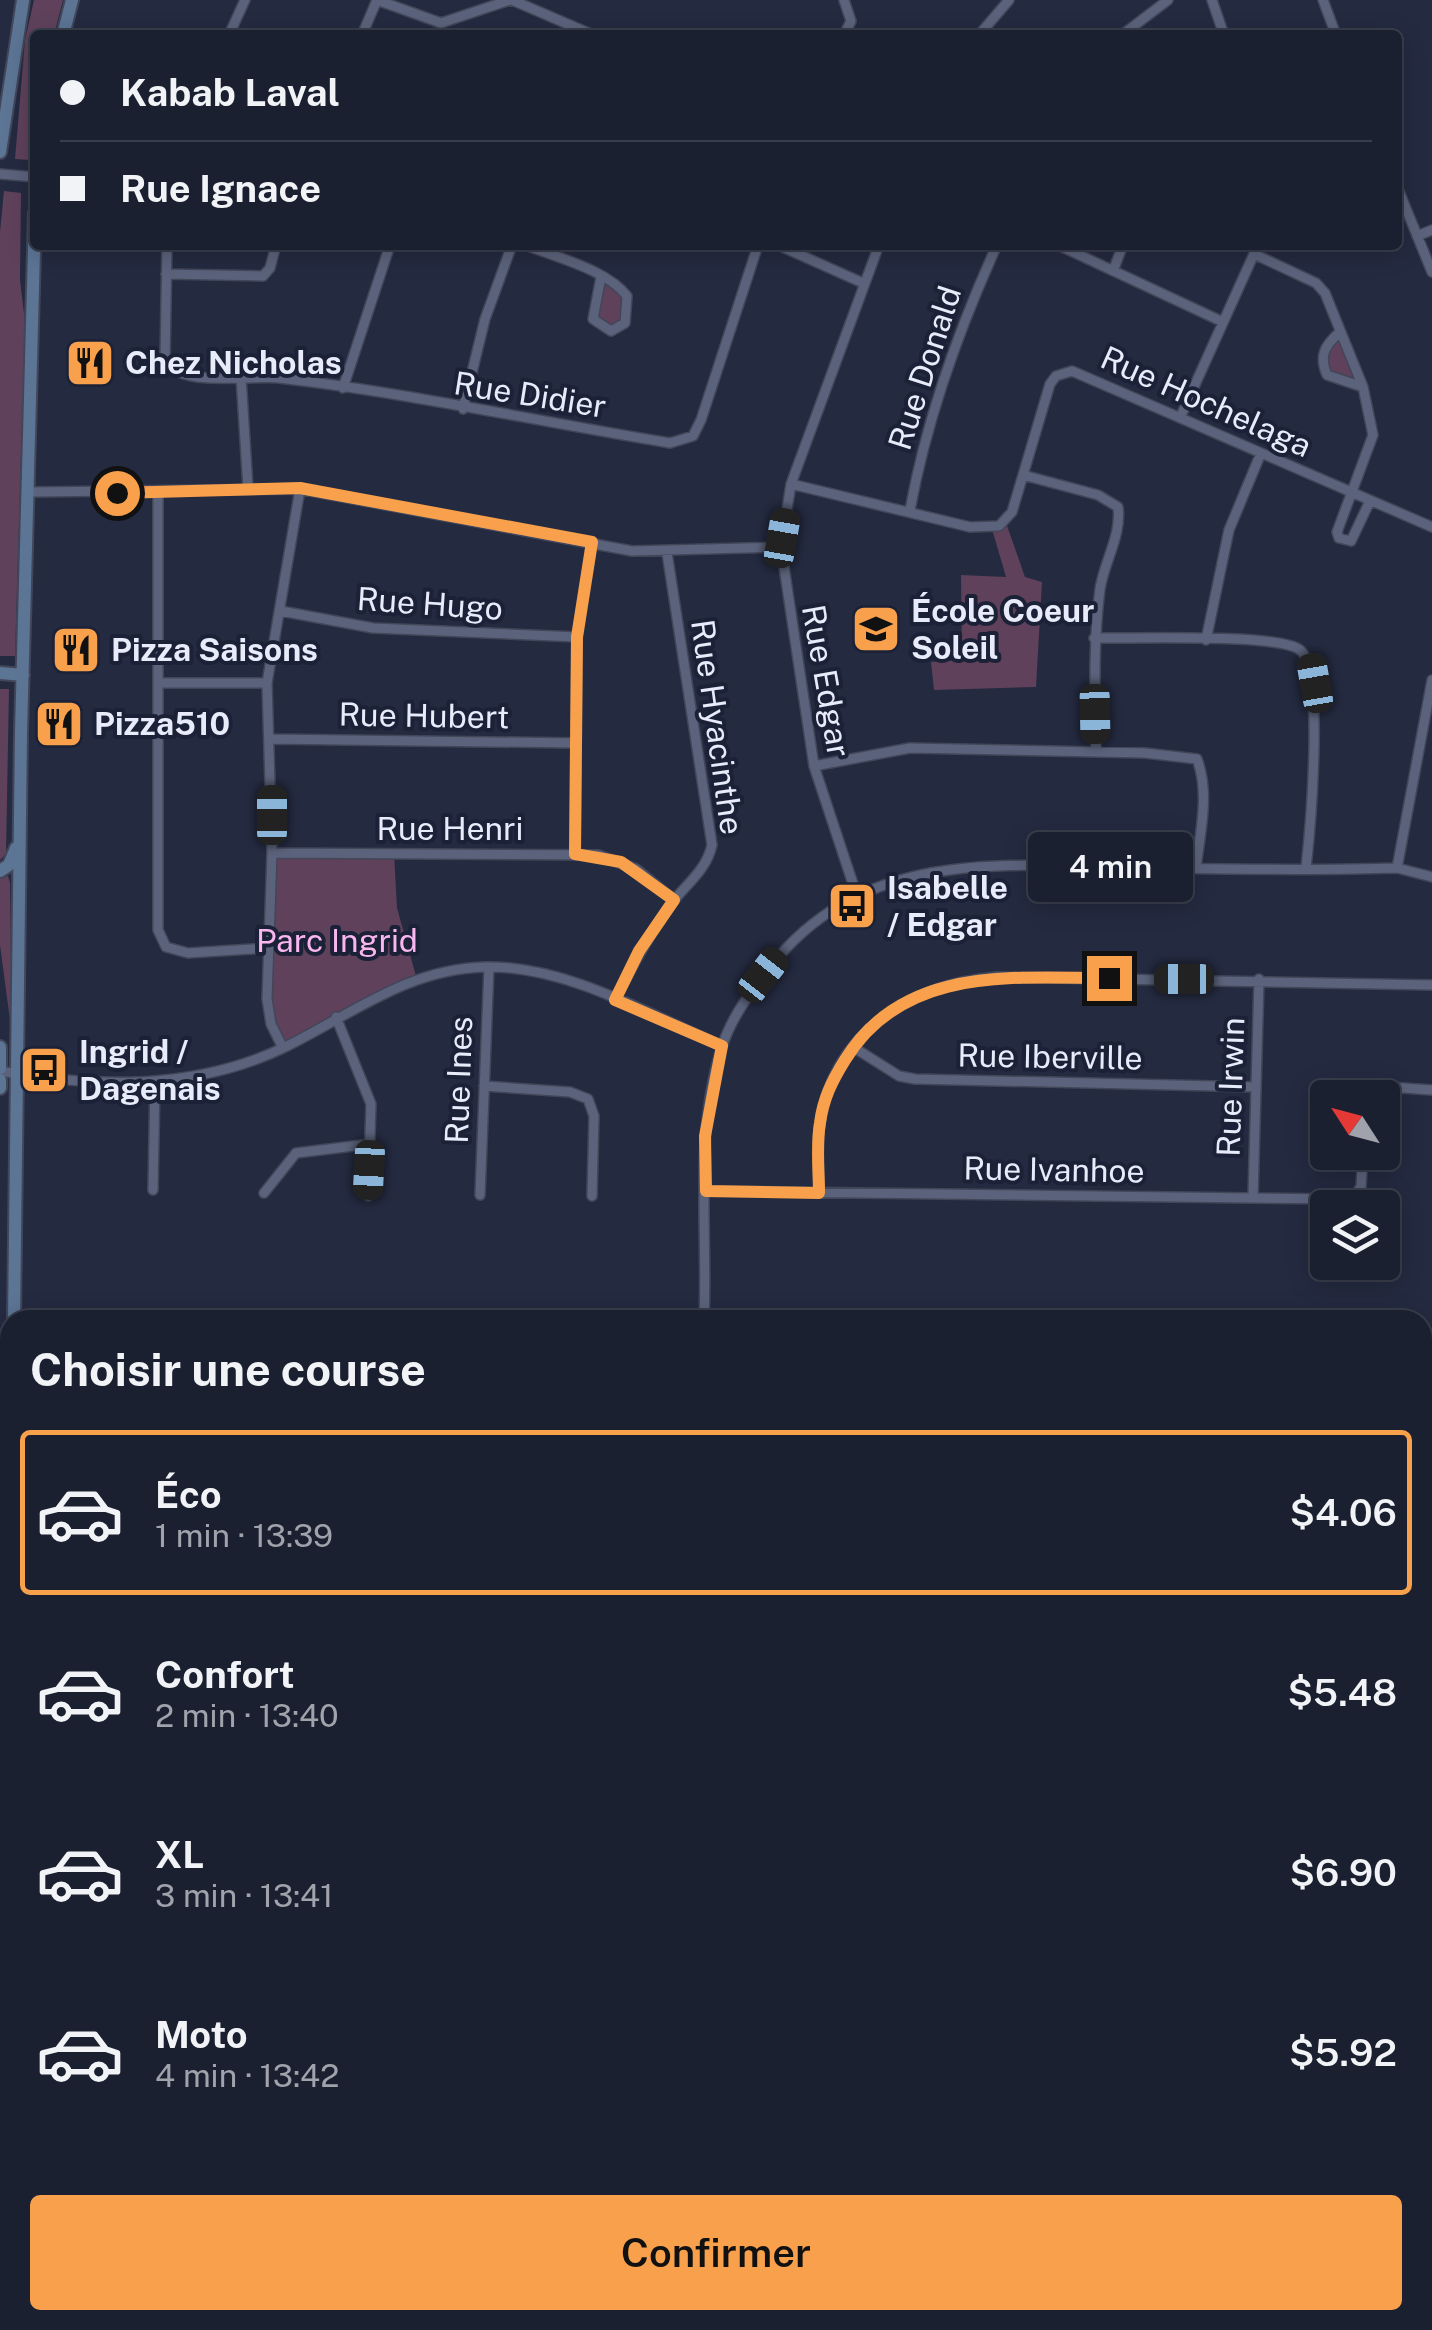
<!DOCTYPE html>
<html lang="fr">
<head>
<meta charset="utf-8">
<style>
	body { margin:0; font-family:"Public Sans",sans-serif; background:#242838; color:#f1f3f6; height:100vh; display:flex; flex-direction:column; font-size:38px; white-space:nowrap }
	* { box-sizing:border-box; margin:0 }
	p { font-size:32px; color:#a0a3ab }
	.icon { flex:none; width:55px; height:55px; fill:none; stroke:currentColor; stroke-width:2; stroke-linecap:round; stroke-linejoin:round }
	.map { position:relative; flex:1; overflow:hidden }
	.side { position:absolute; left:0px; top:1310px; width:1432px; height:1020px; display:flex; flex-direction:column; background:#1b2030; border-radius:30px 30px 0 0; box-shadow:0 5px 25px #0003,0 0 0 2px #393e4c }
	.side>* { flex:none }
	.guide { position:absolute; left:30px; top:30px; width:1372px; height:220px; border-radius:10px; box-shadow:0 5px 25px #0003,0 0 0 2px #393e4c; display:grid; align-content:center; height:220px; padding:0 30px; background:#1b2030 }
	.needle { width:65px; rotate:306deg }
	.fabs { position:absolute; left:1310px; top:1080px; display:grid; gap:20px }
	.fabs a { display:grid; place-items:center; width:90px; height:90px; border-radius:10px; background:#1b2030; box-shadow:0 5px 25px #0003,0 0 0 2px #393e4c; font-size:50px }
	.end { position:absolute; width:45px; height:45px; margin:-22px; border:12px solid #f8a04b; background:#111; box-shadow:0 0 0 5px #111 }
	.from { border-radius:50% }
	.bubble { position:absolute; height:70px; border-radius:10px; background:#1b2030; box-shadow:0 5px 25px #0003,0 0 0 2px #393e4c; font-size:32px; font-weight:600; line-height:70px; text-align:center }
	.car { position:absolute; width:30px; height:60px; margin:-30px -15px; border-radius:12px; box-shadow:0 0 8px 2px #0007; background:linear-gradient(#222 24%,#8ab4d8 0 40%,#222 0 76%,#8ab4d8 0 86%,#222 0) }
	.guide b { display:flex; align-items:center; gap:35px; height:95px; font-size:38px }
	.guide b+b { border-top:2px solid #393e4c }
	.guide i { width:25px; height:25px; background:#f1f3f6 }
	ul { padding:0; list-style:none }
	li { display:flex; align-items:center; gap:30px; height:165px; margin:0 20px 15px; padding:0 10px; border:5px solid transparent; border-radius:10px }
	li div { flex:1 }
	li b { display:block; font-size:38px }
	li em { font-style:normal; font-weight:600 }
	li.selected { border-color:#f8a04b }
	li>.icon { width:90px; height:90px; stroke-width:1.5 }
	h2 { padding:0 30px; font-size:45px; line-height:120px }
	.action { display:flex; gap:20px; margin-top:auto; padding:20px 30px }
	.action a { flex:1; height:115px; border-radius:10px; background:#f8a04b; color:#111; font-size:40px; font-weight:600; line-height:115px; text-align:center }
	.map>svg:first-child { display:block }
</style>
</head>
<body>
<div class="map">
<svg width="1432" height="2330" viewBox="0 0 1432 2330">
	<rect width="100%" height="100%" fill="#242a40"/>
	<path fill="#5f415b" d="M34 0H63L54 35H35V120L30 160 15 159 25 40Z
		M4 191 21 193 20 280 25 322 15 656H0V232Z
		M601 277 627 296 625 323 611 331 596 325Z
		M1340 332 1363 387 1327 375 1324 351Z
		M1005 520 1025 577 1042 582 1036 687 934 690 931 662 962 660 961 575 1006 577 992 529Z
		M0 689H9L6 854 0 860Z
		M289 850 394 853 397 908 416 976 283 1048 267 999 272 860Z
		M8 876 10 883 12 1035 0 945V878Z
		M0 2217H10V2320H51L53 2330H0Z"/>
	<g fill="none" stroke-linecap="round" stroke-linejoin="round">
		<g stroke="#424659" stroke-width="12">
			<path id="street" d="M377 0 441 23 510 0
				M512 0 593 35
				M1212 0 1224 35
				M1323 0 1336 35
				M229 35 245 0
				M362 35 377 0
				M844 35 851 21 844 0
				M979 35 1009 0
				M1122 35 1168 0
				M0 174 35 177
				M1398 189 1432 272
				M1417 236 1432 230
				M167 245 165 360C177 388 251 375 279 378 410 393 540 422 670 443L693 436 701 420 758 245
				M526 245C557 258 606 269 627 296L625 323 611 331 593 319 601 277
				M778 245 863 283
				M1058 245 1223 322
				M1254 254 1316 283 1325 293 1363 387 1373 435 1337 532 1339 538 1351 541 1370 501
				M1113 271 1123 245
				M166 274 263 276 270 268 276 245
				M1340 332C1324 346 1319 356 1327 375L1363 387
				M241 377 248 488
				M343 388 390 245
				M463 409 485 319 512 245
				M1180 418 1258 245
				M1023 475 1098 495 1118 507C1122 535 1104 562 1100 589 1093 644 1095 697 1096 752
				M791 484 970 527 999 526 1012 512 1050 384 1056 376 1072 371 1432 527
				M30 492 300 489 632 551 781 547
				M158 493V930L166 947 188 953 269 948
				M910 510C927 417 958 331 997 245
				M281 611 373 628 577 637
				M1094 638C1129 639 1279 633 1300 650 1325 669 1310 832 1306 868
				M1206 640 1229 530 1261 453
				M158 683H267
				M271 739 575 743
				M814 766 910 748 1145 753 1197 759C1210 793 1200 833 1196 868
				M272 853 598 855 636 869 674 900
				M575 854 577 637 592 542
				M1397 868 1432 680
				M857 896 814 766 781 547 791 484 879 245
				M615 1000C632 966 649 934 672 903 687 883 706 871 712 845L667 553
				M336 1017 371 1104 368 1196
				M853 1047 899 1076 915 1079 1256 1087
				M283 1048 271 1024 267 999 272 853 267 683 300 489
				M0 1071C95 1088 195 1090 283 1048 351 1015 406 969 485 967 566 965 650 1015 722 1046
				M484 1086 570 1092 588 1099 594 1116 592 1196
				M1371 1098 1389 1087 1432 1090
				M153 1190 155 1082
				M707 1191 1336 1199 1355 1195 1361 1187 1363 1152
				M264 1193 296 1153 370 1144
				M819 1193C819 1170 816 1145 820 1123 834 1032 912 984 997 977L1432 985
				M480 1195 489 967
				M1253 1197 1259 979
				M704 1320C708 1231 694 1136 721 1050 730 1019 751 991 771 966 865 847 1006 865 1141 868 1226 869 1312 871 1397 868L1432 877
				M0 1344H10
				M0 1616H10
				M0 1631H10
				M1422 1839H1432
				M1422 1989 1432 2000
				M1422 2060 1432 2054
				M1422 2187 1432 2183
				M1128 2330 1129 2320"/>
		</g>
		<g stroke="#424659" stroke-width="16">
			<path id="secondary" d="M63 35 72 0
				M0 152 23 0
				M0 673 23 675
				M0 871 9 865 16 848
				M0 1047V1068
				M0 1080V1088
				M14 1320 21 732 35 213
				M10 1664V1998
				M0 2059 10 2113
				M75 2320 78 2330
				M92 2320 95 2330"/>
		</g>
		<use href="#street" stroke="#5b637c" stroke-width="9"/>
		<use href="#secondary" stroke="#5c7595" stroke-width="12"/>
	</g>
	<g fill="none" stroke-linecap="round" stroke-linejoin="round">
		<path stroke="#f8a04b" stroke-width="12" d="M117 493 300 488 592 542 577 637 575 854 621 862 674 900 639 951 615 1000 722 1046 705 1136 706 1191 819 1193C819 1170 816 1146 820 1123 823 1099 832 1081 845 1060 903 965 1013 978 1109 978"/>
	</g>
	<defs>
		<g id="restaurant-square" transform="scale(2.5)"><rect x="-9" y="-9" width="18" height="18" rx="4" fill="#f8a04b" stroke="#1b2136"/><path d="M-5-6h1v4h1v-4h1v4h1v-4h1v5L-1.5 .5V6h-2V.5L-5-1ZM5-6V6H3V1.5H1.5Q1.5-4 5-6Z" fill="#111"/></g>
		<g id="school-square" transform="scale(2.5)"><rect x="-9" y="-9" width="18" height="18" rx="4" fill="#f8a04b" stroke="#1b2136"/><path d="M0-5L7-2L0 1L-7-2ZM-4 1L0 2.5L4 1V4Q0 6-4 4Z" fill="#111"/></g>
		<g id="bus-square" transform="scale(2.5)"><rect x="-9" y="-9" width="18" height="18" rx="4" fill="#f8a04b" stroke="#1b2136"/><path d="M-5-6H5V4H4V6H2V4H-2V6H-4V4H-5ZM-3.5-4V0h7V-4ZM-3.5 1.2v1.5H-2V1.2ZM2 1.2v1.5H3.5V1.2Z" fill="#111"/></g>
	</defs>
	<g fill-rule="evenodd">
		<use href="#restaurant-square" x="90" y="363"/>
		<use href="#school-square" x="876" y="629"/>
		<use href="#restaurant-square" x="76" y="650"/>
		<use href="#restaurant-square" x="59" y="724"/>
		<use href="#bus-square" x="852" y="906"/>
		<use href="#bus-square" x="44" y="1070"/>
	</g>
	<g text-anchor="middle" stroke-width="8" stroke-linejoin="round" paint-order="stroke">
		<g font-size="32" font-weight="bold" fill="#e7ebfa" stroke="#1b2136" text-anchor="start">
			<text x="125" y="374">Chez Nicholas</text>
			<text x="911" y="622">École Coeur<tspan x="911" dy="37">Soleil</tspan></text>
			<text x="111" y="661">Pizza Saisons</text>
			<text x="94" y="735">Pizza510</text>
			<text x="887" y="899">Isabelle<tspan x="887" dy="37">/ Edgar</tspan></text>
			<text x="79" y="1063">Ingrid /<tspan x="79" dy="37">Dagenais</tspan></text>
		</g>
		<g font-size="32" fill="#e7ebfa" stroke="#1b2136">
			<text transform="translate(925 368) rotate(-72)" y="11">Rue Donald</text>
			<text transform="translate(530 395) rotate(9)" y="11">Rue Didier</text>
			<text transform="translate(1206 402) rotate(24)" y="11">Rue Hochelaga</text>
			<text transform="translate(430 604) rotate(4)" y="11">Rue Hugo</text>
			<text transform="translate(826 681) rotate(80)" y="11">Rue Edgar</text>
			<text transform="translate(424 716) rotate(1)" y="11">Rue Hubert</text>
			<text transform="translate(717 727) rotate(82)" y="11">Rue Hyacinthe</text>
			<text x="450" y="840">Rue Henri</text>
			<text transform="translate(1050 1057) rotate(1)" y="11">Rue Iberville</text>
			<text transform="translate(459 1080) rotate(-88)" y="11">Rue Ines</text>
			<text transform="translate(1231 1087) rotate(-88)" y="11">Rue Irwin</text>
			<text transform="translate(1054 1170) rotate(1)" y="11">Rue Ivanhoe</text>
		</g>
		<g font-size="32" fill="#f9b6ef" stroke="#1b2136">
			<text x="337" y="952">Parc Ingrid</text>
		</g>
	</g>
</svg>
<div class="fabs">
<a><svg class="needle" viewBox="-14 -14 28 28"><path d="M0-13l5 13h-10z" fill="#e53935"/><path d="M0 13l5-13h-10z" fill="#a0a3ab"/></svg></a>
<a><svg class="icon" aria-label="layers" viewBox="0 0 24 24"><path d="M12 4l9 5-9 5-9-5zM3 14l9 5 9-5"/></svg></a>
</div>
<i class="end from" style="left:117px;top:493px"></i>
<i class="end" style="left:1109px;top:978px"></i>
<div class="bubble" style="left:1028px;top:832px;width:165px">4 min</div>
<i class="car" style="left:782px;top:538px;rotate:10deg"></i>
<i class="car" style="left:1315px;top:683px;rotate:350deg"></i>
<i class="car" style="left:1095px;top:714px;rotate:179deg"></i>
<i class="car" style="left:272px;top:815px;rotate:0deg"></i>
<i class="car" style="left:763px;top:975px;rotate:38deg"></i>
<i class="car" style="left:1184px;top:979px;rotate:270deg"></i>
<i class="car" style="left:369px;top:1170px;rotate:183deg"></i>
<div class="guide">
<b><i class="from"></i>Kabab Laval</b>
<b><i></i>Rue Ignace</b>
</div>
<section class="side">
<h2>Choisir une course</h2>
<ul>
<li class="selected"><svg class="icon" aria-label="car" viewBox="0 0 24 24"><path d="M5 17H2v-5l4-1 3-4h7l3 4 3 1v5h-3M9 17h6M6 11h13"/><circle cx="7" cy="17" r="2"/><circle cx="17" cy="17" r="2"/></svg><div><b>Éco</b><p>1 min · 13:39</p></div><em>$4.06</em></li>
<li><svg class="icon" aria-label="car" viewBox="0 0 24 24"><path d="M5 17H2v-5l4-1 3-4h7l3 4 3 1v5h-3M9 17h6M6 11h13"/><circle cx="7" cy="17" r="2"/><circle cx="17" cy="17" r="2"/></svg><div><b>Confort</b><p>2 min · 13:40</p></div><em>$5.48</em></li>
<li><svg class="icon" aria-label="car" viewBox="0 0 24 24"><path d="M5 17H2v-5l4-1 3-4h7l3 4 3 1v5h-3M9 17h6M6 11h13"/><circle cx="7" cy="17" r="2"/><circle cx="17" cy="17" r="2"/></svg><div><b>XL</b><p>3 min · 13:41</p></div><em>$6.90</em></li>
<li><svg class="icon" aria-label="car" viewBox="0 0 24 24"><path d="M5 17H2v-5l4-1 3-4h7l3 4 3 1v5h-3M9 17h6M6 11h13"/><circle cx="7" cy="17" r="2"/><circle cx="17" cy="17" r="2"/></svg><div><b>Moto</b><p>4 min · 13:42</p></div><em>$5.92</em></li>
</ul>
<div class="action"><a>Confirmer</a></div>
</section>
</div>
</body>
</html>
